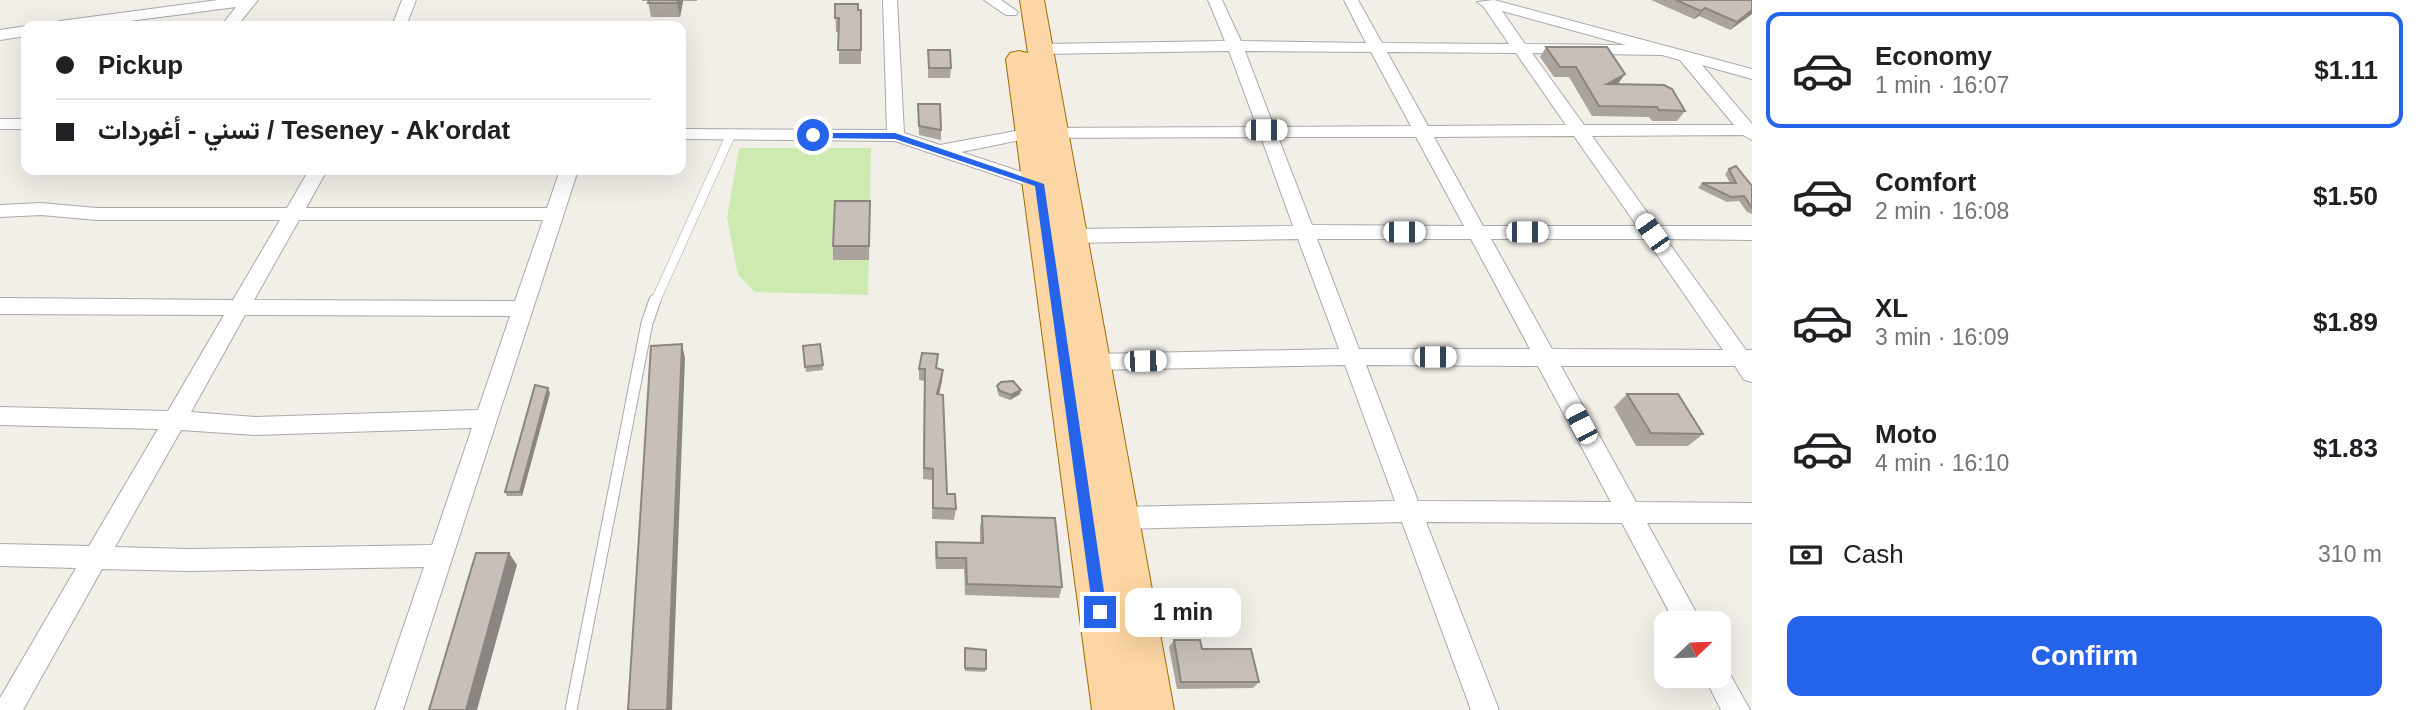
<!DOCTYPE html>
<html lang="en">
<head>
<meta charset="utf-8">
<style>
	body { margin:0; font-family:Arial,Vazirmatn,sans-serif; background:#f2f2f2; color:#202124; height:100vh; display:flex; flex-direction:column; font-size:26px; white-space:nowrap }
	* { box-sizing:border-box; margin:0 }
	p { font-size:23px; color:#757577 }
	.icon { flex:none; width:38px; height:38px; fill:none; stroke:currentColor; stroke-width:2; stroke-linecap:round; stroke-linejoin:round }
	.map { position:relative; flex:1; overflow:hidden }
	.sheet { display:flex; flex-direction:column; background:#fff; width:665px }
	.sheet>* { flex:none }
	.banner { position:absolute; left:21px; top:21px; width:665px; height:154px; border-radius:14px; box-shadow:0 7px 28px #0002; display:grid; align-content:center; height:154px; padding:0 35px; background:#fff }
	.needle { width:46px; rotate:67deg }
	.fabs { position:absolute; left:1654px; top:611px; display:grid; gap:14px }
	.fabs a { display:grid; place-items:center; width:77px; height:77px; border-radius:14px; background:#fff; box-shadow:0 7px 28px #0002; font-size:35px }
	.end { position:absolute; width:32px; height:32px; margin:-16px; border:9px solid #2563eb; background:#fff; box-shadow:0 0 0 4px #fff }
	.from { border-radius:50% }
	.bubble { position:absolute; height:49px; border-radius:14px; background:#fff; box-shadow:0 7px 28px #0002; font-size:23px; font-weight:700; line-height:49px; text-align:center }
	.car { position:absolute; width:21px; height:42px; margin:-21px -10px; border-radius:9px; box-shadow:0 0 5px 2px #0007; background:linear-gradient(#fff 24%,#345 0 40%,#fff 0 76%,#345 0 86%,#fff 0) }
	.banner b { display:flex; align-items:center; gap:24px; height:66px; font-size:26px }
	.banner b+b { border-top:2px solid #e0e0e0 }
	.banner i { width:18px; height:18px; background:#202124 }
	ul { padding:12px 0 0; list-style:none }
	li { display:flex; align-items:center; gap:21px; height:116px; margin:0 14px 10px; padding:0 21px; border:4px solid transparent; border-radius:14px }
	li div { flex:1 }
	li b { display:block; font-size:26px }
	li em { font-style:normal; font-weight:700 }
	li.selected { border-color:#2563eb }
	li>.icon { width:63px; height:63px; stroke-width:1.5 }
	.pay { display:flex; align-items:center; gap:18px; height:77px; padding:0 35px; font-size:26px }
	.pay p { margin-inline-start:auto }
	.action { display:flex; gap:14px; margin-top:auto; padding:14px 35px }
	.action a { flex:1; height:80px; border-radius:14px; background:#2563eb; color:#fff; font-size:28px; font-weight:700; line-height:80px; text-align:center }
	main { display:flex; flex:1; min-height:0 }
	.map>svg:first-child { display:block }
</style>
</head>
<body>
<main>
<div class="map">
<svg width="1752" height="710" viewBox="0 0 1752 710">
	<rect width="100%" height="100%" fill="#f2efe9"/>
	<path fill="#cdebb0" d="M739 148H871L868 295 755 292 738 275 727 218Z"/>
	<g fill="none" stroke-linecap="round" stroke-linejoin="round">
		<g stroke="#a9a9a9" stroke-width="10">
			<path id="service-far1" d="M655 302 731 134"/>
		</g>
		<g stroke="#a9a9a9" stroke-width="13">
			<path id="service" d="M571 710 647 323 655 300"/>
		</g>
		<g stroke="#a9a9a9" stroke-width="2">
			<path id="minor" d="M218 0H258L237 26H221L236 7 92 26H52L60 21Z
				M402 0H416L406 26H392Z
				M883 0H897L904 133 940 145 1031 128 1257 127 1229 51 1040 54 1032 49 1040 44 1225 41 1208 0H1222L1241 41 1366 43 1344 0H1358L1382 43 1509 44 1483 6 1477 2 1494 0 1752 69V79L1702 65 1752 124V140L1743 135 1592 136 1657 226H1752V240L1666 239 1746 350H1752V382L1744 380 1735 366H1561L1636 502 1752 503V523H1647L1702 623H1675L1622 523 1426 522 1499 710H1471L1402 522 1119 529 1111 525 1107 518 1111 511 1119 507 1395 501 1345 365 1093 370 1086 368 1082 362 1086 356 1093 354 1339 349 1298 239 1072 243 1065 241 1063 236 1065 231 1072 229 1293 226 1261 137 1031 138 961 152 1046 180 1049 184 1040 190 895 141 681 139V129L887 130ZM1502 11 1626 45 1525 44ZM1245 51 1371 52 1411 126 1274 127ZM1387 52 1516 53 1566 125 1428 126ZM1532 53 1662 55 1680 60 1734 125H1584ZM1574 136 1637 226H1483L1434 137ZM1278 137H1416L1464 226 1312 225ZM1317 239H1471L1530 349H1359ZM1491 239H1646L1723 350 1552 349ZM1366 365 1538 366 1611 502 1418 501Z
				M984 0H1001L1018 12 1016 15H1006Z
				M26 26V36L0 40V30Z
				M0 119H26V129H0Z
				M309 170H327L306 208H547L560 170H578L403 710H375L424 567 189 571 102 569 23 710H0V698L76 568 0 566V544L89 546 158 429 0 425V407L168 411 224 315 0 314V298L233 300 280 220H97L41 215 0 217V205L41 203 97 208H287ZM299 220H543L515 301 254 300ZM245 315 510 316 478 410 255 417 191 412ZM472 428 432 545 189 549 115 547 181 430 255 435Z
				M1718 663 1726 667 1750 710H1721L1704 676H1718Z"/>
		</g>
		<g stroke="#a06b00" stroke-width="2">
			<path id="primary" d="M1020 0H1044L1174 710H1092L1006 59 1010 53 1019 51 1028 53Z"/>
		</g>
		<use href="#service-far1" stroke="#fff" stroke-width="9"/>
		<use href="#service" stroke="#fff" stroke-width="11"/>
		<use href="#minor" fill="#fff" fill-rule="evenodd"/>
		<use href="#primary" fill="#fcd6a4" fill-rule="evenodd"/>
	</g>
	<path fill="#aba49e" d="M642 0H697V1H683L680 17H651L648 1H642Z
		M1651 0H1752V14L1730 30 1699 16 1694 19Z
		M835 4 858 10H861V64H839V32H836Z
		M1546 47 1617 84 1685 111 1677 121H1652L1649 117 1592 116 1569 77H1554L1540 57Z
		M928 50 951 68 950 78H928Z
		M918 104 941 130V140L919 135Z
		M1729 169 1752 186V214L1747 212 1739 201 1727 202 1698 188 1702 183H1730L1725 174Z
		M870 201 869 260H833V246Z
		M820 344 823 370 806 372 803 346Z
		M919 369H936L942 381 939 394 947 494 956 509 954 520 932 519 933 480 923 479 924 381 919 380Z
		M997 386 1020 394 1010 400 999 396 997 390Z
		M550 393 522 496H507L505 492Z
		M1627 394 1703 434 1688 446H1636L1614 407Z
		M982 516 1062 587 1059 598 965 595 964 569H936L935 554 936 542 980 543V527Z
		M1174 640 1202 649 1259 682 1253 688 1177 689 1169 647Z
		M965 648 986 669 985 672 965 671Z"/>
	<path fill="#8b8681" d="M678 0H683V1L680 17 677 3Z
		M1705 8 1699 16 1694 19 1701 11Z
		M1752 10V14L1730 30 1737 22Z
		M1625 74 1618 84H1607Z
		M682 344 685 358 672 710H667Z
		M943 370 942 381 936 406 937 394Z
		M548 388 550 393 522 496 520 492Z
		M1021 390 1020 394 1010 400 1011 395Z
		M509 553 517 565 477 710H466Z"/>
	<path fill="#c7bfb8" stroke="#8b8681" stroke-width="2" d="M649 0H678L677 3H648Z
		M1676 0H1752V10L1737 22 1705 8 1701 11Z
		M835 4H858V10H861V50H838L839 18H835Z
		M1546 47H1607L1625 74 1607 84 1664 85 1672 89 1685 111 1659 110 1657 107 1599 106 1576 67H1560Z
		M928 50H950L951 68H929Z
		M918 104H940L941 130 919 126Z
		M1736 166 1752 186V208L1744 196 1731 197 1702 183H1736L1729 169Z
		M835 201H870L869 246H833Z
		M682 344 667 710H628L651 346Z
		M820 344 823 365 805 367 803 346Z
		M922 353 938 354 936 368 943 370 937 394 943 395 947 494H955L956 509 933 508V469L924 468 925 369H919Z
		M1013 381 1021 390 1011 395 1000 391 997 386 1001 382Z
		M535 385 548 388 520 492H505Z
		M1627 394H1678L1703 434 1651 433Z
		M982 516 1055 518 1062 587 967 584 966 558H937L936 542 983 543Z
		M476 553H509L466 710H429Z
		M1174 640H1200L1202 649H1251L1259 682H1181Z
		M965 648 986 650V669L965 668Z"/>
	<path fill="#2563eb" d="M810 133H895L1044 184 1107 612 1105 617 1100 619 1093 612 1035 186 895 139 813 138 810 137Z"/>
</svg>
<div class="fabs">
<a><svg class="needle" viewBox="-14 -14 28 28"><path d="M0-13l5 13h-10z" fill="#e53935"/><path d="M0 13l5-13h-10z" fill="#757577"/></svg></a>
</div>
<i class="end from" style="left:813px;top:135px"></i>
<i class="end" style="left:1100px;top:612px"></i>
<div class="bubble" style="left:1125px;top:588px;width:116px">1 min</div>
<i class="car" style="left:1266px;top:130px;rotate:90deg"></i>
<i class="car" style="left:1404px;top:232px;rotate:90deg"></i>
<i class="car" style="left:1527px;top:232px;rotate:90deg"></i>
<i class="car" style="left:1652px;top:233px;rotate:325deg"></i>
<i class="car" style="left:1435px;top:357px;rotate:90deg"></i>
<i class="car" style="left:1145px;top:361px;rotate:89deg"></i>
<i class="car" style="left:1581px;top:424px;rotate:332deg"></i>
<div class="banner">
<b><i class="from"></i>Pickup</b>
<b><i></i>تسني - أغوردات / Teseney - Ak'ordat</b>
</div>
</div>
<section class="sheet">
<ul>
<li class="selected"><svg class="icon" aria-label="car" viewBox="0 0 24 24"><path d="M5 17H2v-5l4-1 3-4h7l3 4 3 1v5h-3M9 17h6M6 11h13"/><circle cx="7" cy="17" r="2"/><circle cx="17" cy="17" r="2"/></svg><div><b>Economy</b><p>1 min · 16:07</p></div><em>$1.11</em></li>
<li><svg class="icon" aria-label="car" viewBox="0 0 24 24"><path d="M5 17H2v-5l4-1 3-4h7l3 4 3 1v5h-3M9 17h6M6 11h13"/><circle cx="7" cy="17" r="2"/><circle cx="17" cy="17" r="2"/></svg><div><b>Comfort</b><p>2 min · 16:08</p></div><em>$1.50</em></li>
<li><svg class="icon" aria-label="car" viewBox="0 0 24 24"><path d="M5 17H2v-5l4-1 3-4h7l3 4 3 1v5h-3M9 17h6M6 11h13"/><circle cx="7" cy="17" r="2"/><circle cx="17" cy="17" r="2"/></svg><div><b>XL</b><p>3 min · 16:09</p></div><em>$1.89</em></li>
<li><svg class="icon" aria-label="car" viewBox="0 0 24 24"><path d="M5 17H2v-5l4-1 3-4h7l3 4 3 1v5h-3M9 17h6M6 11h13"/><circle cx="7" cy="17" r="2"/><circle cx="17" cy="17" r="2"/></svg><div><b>Moto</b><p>4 min · 16:10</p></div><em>$1.83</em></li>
</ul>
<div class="pay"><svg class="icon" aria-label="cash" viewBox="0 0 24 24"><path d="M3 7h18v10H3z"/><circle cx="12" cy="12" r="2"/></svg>Cash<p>310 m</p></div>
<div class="action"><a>Confirm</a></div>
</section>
</main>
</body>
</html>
